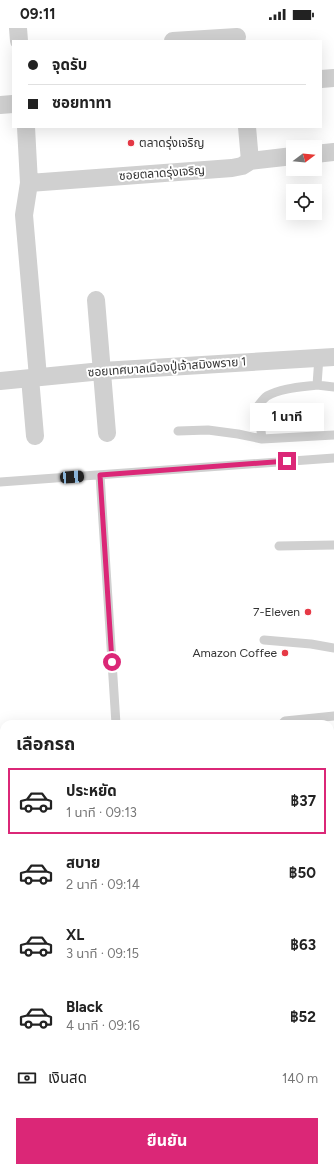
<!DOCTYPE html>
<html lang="th">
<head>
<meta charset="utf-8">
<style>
	body { margin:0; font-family:Figtree,"Noto Sans Thai",sans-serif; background:#f2f2f2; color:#222; height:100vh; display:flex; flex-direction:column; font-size:15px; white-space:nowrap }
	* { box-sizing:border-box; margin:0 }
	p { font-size:13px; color:#767676 }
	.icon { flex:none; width:22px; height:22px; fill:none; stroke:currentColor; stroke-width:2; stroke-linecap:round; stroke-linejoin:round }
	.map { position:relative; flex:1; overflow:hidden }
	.drawer { position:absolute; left:0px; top:692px; width:334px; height:452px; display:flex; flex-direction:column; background:#fff; border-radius:12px 12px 0 0; box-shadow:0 4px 16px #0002 }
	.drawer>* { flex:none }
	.hud { position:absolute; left:12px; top:12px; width:310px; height:88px; border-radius:0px; box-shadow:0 4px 16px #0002; display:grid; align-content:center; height:88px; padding:0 16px; background:#fff }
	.needle { width:26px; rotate:74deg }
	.controls { position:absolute; left:286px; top:112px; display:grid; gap:8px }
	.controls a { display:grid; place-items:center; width:36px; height:36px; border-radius:0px; background:#fff; box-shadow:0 4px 16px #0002; font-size:20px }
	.end { position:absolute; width:18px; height:18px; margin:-9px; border:5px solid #db2777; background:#fff; box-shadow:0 0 0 2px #fff }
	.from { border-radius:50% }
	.bubble { position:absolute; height:28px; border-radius:0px; background:#fff; box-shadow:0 4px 16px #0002; font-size:13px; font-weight:700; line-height:28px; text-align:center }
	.car { position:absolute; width:12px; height:24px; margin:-12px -6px; border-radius:5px; box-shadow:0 0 3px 1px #0007; background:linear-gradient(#222 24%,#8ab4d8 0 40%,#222 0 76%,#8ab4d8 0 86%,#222 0) }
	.hud b { display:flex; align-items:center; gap:14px; height:38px; font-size:15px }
	.hud b+b { border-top:1px solid #e0e0e0 }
	.hud i { width:10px; height:10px; background:#222 }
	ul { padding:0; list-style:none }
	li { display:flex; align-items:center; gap:12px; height:66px; margin:0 8px 6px; padding:0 8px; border:2px solid transparent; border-radius:0px }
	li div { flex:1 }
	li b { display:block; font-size:15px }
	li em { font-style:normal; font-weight:700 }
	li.active { border-color:#db2777 }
	li>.icon { width:36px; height:36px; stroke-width:1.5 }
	h2 { padding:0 16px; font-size:18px; line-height:48px }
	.pay { display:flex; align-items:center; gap:10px; height:44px; padding:0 16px; font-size:15px }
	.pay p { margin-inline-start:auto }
	.button { display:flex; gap:8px; margin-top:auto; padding:8px 16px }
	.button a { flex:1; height:46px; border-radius:0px; background:#db2777; color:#fff; font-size:16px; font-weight:700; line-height:46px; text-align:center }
	.status { display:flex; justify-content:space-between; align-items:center; height:28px; padding:0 20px; background:#fff; direction:ltr }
	.status svg { height:11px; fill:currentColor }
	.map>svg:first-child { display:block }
</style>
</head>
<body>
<div class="status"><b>09:11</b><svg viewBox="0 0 49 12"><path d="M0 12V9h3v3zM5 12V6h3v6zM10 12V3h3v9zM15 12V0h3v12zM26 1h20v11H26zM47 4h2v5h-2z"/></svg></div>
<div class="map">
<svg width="334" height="1144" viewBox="0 0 334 1144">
	<rect width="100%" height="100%" fill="#fff"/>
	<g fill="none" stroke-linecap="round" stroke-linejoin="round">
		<path stroke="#d0d0d0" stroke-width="9" d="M317 357 334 359
			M178 403 208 402 238 406 262 411 334 407
			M262 411 258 378C261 374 264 370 267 368 281 360 302 359 317 357L319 329
			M100 447 116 696
			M0 454 334 430
			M279 518 334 517
			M264 612 311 616 334 620
			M282 696 285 693 334 688
			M330 742 334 741
			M330 781 334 784
			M0 810H4
			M8 1144 9 1140"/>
		<path stroke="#d0d0d0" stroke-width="18" d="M18 0 19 13
			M173 13 237 9
			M321 51 334 50
			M0 77 13 76
			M26 99 29 155 24 187 38 349
			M247 99 250 133
			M315 126 334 124
			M29 155 232 140 242 138 250 133 293 128
			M96 272 107 405
			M30 350 35 408
			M0 353 102 343 334 329
			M330 935H334
			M0 941H4"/>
	</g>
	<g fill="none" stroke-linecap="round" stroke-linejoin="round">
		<path stroke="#db2777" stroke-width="5" d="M112 634 100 447 287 433"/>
	</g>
	<g fill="#e63946" stroke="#fff" stroke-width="1.5">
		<circle cx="131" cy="115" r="4"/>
		<circle cx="308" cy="584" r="4"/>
		<circle cx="285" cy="625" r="4"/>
	</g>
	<g text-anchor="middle" stroke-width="4" stroke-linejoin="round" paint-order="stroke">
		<g font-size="12" fill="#333" stroke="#fff" text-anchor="end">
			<text x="139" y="119" text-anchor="start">ตลาดรุ่งเจริญ</text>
			<text x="300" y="588">7-Eleven</text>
			<text x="277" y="629">Amazon Coffee</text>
		</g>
		<g font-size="12" fill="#333" stroke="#fff">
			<text transform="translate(162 145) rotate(-4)" y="4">ซอยตลาดรุ่งเจริญ</text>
			<text transform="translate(167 339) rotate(-4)" y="4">ซอยเทศบาลเมืองปู่เจ้าสมิงพราย 1</text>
		</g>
	</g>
</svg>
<div class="controls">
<a><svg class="needle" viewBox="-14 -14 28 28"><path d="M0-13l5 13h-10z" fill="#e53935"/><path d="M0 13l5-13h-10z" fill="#767676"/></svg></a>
<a><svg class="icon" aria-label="locate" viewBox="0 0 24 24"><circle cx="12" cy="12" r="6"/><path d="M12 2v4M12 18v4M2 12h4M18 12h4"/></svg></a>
</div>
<i class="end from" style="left:112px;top:634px"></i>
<i class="end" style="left:287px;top:433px"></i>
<div class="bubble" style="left:250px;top:375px;width:74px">1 นาที</div>
<i class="car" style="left:72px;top:449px;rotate:86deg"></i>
<div class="hud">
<b><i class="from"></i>จุดรับ</b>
<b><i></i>ซอยทาทา</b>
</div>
<section class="drawer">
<h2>เลือกรถ</h2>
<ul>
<li class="active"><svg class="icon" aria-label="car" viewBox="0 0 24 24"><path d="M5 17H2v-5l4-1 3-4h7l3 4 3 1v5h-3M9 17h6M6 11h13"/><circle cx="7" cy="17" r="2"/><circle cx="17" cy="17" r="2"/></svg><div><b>ประหยัด</b><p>1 นาที · 09:13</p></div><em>฿37</em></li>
<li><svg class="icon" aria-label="car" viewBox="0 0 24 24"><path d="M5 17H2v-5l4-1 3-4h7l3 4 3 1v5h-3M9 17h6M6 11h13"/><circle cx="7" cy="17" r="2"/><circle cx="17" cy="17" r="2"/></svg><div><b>สบาย</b><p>2 นาที · 09:14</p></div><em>฿50</em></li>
<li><svg class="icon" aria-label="car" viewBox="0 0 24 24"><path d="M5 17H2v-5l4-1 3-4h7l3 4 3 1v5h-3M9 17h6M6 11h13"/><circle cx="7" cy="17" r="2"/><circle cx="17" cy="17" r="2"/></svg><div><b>XL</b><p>3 นาที · 09:15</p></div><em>฿63</em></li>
<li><svg class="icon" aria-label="car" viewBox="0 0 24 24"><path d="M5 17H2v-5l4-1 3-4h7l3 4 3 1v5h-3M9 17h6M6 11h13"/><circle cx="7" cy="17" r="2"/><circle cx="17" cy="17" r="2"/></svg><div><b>Black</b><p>4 นาที · 09:16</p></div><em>฿52</em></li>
</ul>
<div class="pay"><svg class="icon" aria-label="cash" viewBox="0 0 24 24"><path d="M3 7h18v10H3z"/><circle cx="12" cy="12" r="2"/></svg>เงินสด<p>140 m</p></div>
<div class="button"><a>ยืนยัน</a></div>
</section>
</div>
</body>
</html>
